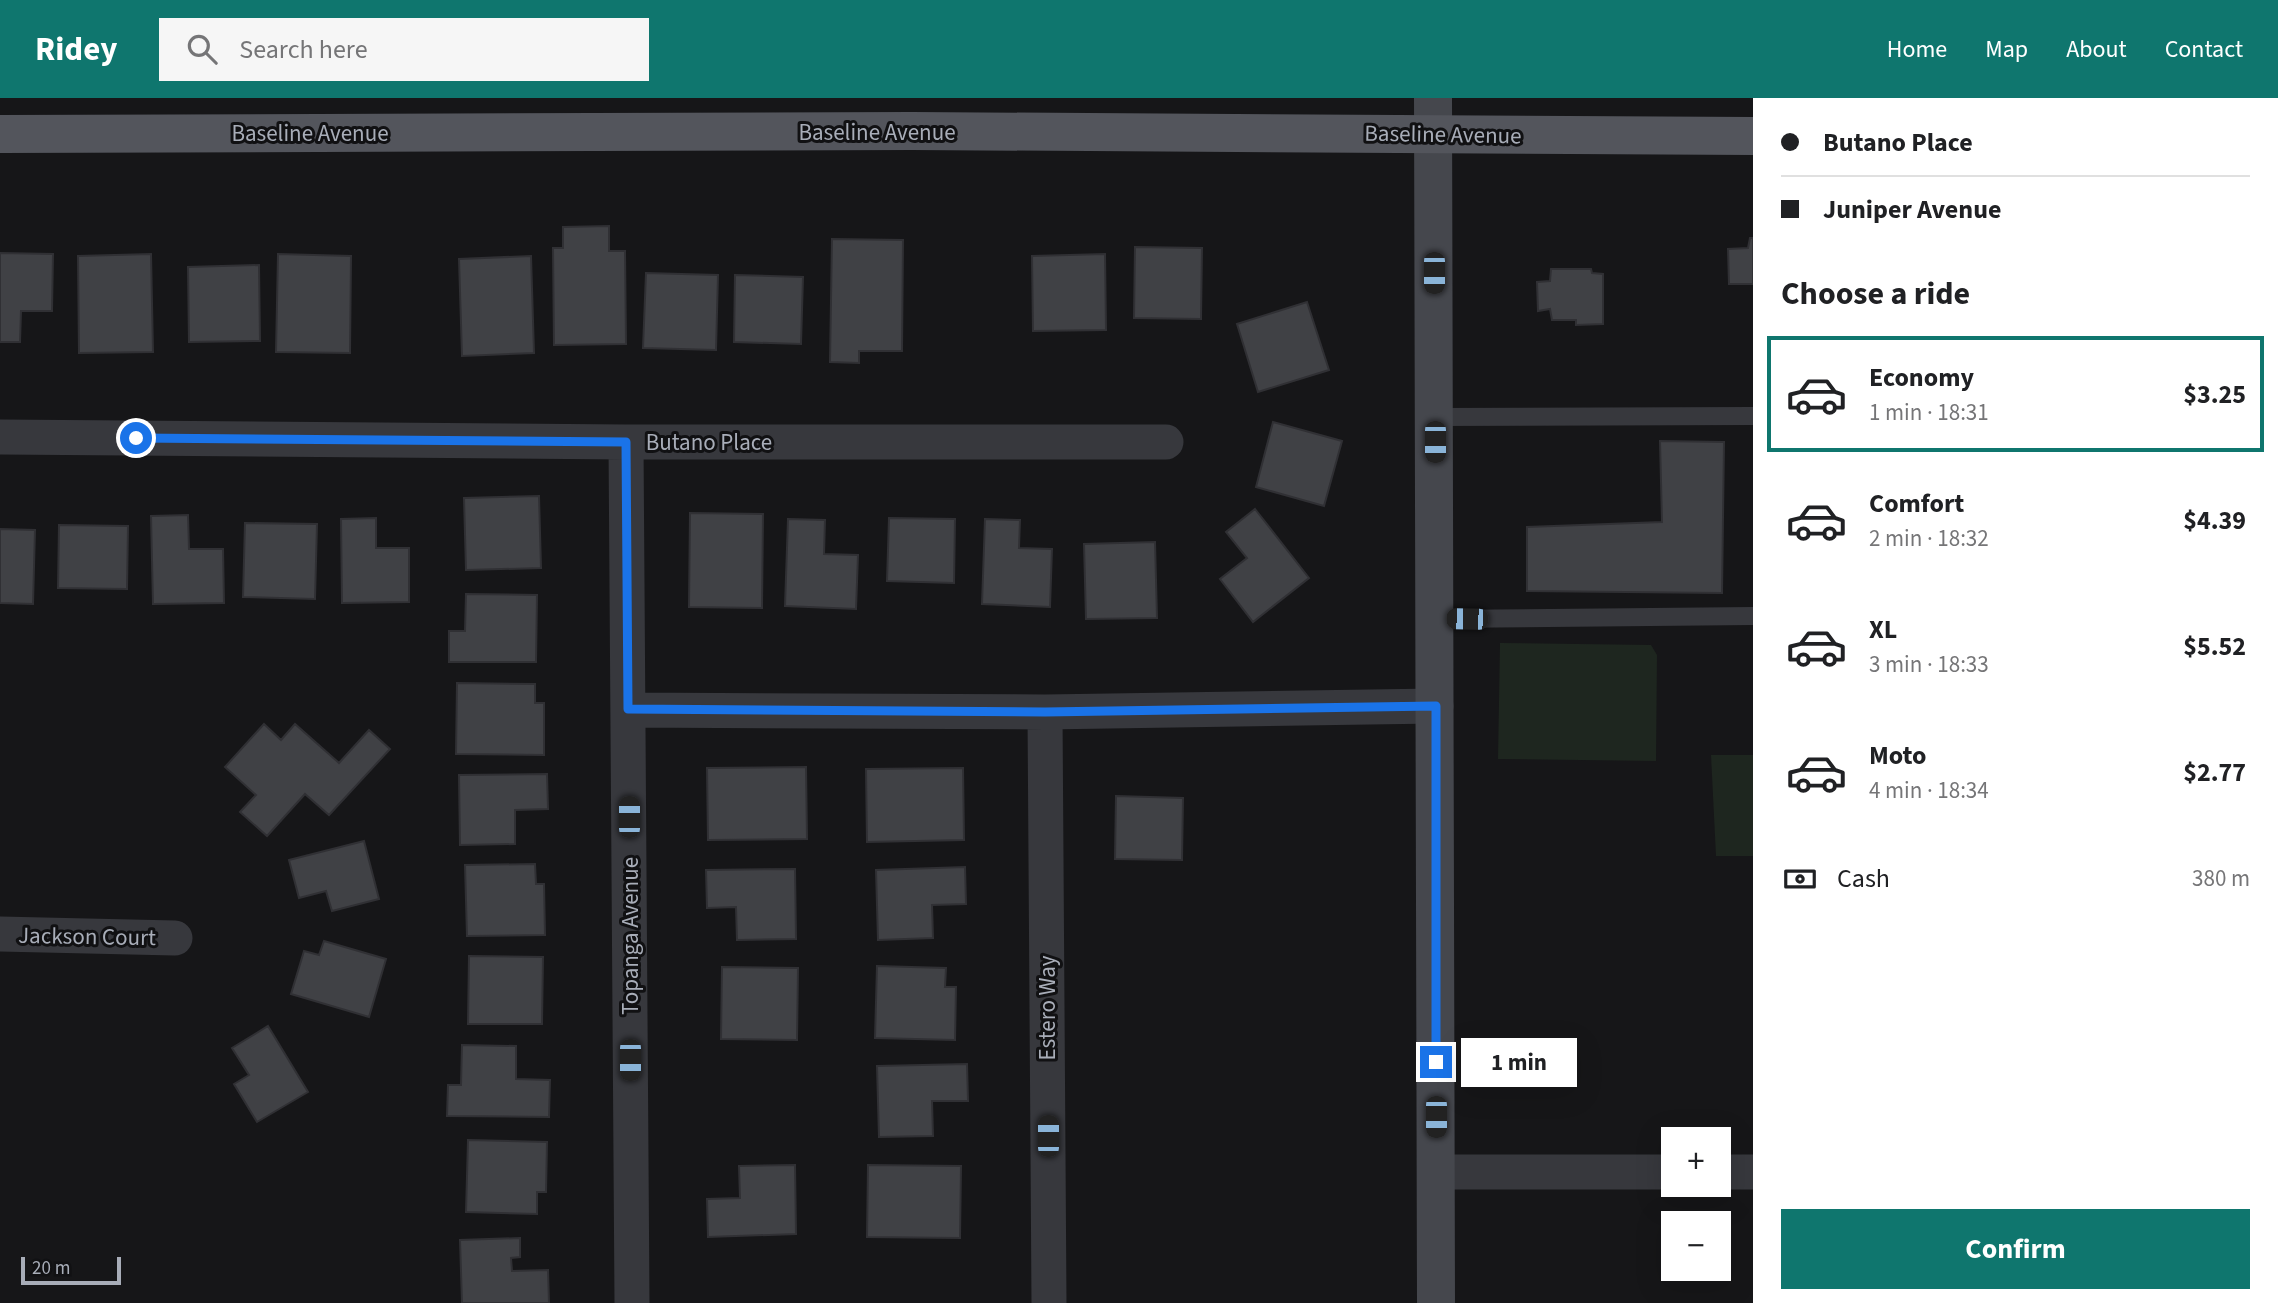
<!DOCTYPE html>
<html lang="en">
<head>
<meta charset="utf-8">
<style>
	body { margin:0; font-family:"Source Sans 3",sans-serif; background:#f6f6f6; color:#202124; height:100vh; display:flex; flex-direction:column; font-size:26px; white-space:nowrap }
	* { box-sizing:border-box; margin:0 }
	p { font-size:23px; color:#757577 }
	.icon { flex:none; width:38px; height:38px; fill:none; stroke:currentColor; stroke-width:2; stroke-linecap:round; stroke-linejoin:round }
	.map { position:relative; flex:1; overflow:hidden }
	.side { display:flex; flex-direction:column; background:#fff; width:525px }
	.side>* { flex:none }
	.guide { display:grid; align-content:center; height:154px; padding:0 28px; background:#fff }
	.fabs { position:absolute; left:1661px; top:1029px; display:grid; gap:14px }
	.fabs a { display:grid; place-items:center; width:70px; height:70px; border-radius:0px; background:#fff; box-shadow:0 7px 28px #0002; font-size:35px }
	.scale { position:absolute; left:21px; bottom:18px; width:100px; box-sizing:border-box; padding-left:7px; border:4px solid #a8adb8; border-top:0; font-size:19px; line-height:24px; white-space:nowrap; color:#a8adb8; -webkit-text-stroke:5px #111113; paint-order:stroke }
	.end { position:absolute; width:32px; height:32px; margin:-16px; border:9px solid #1a73e8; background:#fff; box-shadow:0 0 0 4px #fff }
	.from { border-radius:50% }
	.bubble { position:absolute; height:49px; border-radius:0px; background:#fff; box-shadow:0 7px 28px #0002; font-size:23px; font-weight:700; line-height:49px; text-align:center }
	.car { position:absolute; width:21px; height:42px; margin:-21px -10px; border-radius:9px; box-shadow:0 0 5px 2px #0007; background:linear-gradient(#222 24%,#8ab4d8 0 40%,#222 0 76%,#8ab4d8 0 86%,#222 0) }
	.guide b { display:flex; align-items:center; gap:24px; height:66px; font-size:26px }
	.guide b+b { border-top:2px solid #e0e0e0 }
	.guide i { width:18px; height:18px; background:#202124 }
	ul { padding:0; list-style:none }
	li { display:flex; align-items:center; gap:21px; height:116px; margin:0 14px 10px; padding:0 14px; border:4px solid transparent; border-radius:0px }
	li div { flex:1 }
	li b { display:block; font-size:26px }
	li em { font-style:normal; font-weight:700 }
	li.on { border-color:#0f766e }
	li>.icon { width:63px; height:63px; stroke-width:1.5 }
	h2 { padding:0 28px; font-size:32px; line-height:84px }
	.pay { display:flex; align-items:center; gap:18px; height:77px; padding:0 28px; font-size:26px }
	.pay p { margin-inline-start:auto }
	.button { display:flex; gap:14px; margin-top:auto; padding:14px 28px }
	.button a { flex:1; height:80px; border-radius:0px; background:#0f766e; color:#fff; font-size:28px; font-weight:700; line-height:80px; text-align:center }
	header { display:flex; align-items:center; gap:42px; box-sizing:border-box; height:98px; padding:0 35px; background:#0f766e; color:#fff }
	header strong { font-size:33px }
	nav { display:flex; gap:38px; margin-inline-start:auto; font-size:24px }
	.search { width:490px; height:63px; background:#f6f6f6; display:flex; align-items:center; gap:18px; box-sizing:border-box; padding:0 24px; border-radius:0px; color:#757577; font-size:26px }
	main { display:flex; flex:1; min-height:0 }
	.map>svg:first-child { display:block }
</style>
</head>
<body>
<header>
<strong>Ridey</strong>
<div class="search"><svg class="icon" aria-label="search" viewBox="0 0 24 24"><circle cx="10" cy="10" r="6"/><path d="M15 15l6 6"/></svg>Search here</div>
<nav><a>Home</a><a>Map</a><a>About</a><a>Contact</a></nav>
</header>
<main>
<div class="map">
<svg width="1753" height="1205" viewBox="0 0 1753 1205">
	<rect width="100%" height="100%" fill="#161618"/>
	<path fill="#1e261f" d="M1500 545 1651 547 1657 557 1656 663 1498 661Z
		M1711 657H1753V758H1716Z"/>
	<path fill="#404145" stroke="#303034" stroke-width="2" d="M609 128V153H625L626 246 554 247 553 150H563V129Z
		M1750 140H1753V186H1729L1728 151 1748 150Z
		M832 141 903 142 902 253H859V265L830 264Z
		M1135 149 1202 150 1201 221 1134 220Z
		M0 155 53 156 52 213H21L20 244H0Z
		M151 156 153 254 79 255 78 158Z
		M278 156 351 158 350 255 276 254Z
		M1105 156 1106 232 1033 233 1032 158Z
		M531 158 534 255 462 258 459 161Z
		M259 167 260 243 189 244 188 169Z
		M1551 171H1591L1592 175 1603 176V226L1576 227V222H1552L1550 211 1538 213 1537 184 1550 183Z
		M646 175 718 177 716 252 643 250Z
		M735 177 803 179 801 246 734 244Z
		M1307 204 1329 272 1258 294 1237 226Z
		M1273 324 1342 343 1324 408 1256 389Z
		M1660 343 1724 344 1722 495 1527 493V429L1662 424Z
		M539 398 541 470 466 472 464 400Z
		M1255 411 1309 480 1253 524 1220 481 1247 460 1226 434Z
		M690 415 763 416 762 510 689 509Z
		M188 417 189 451H223L224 505 153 506 151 418Z
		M376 420V450H409V504L342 505 341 421Z
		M889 420 955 421 954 485 887 483Z
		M788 421 825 422 824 456 858 457 856 511 785 508Z
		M985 421 1020 422 1019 450 1052 451 1050 509 982 506Z
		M245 425 317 426 315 501 243 499Z
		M59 427 128 428 127 491 58 490Z
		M0 431 35 432 33 506 0 505Z
		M1155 444 1157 520 1086 521 1084 446Z
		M466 496 537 497 536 564H449V533H465Z
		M457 585 535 586V605H544V657L456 656Z
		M264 626 281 642 295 626 339 665 369 632 390 651 329 717 305 696 267 738 240 714 256 697 225 669Z
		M806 669 807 741 708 742 707 670Z
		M963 670 964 742 867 744 866 671Z
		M547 676 548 711 515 712V746L460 747 459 677Z
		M1116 698 1183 700 1182 762 1115 761Z
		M364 743 379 801 332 813 326 793 299 800 289 762Z
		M535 766 536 786H544L545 837 467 838 465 767Z
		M965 769 966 806 932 807 933 840 878 842 876 772Z
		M795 771 796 841 737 842 736 809 707 810 706 772Z
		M324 843 386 861 369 919 291 896 304 853 319 857Z
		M469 858 543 859 542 926H468Z
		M877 868 946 870 945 889H956L955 942 875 940Z
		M722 869 798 870 797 942 721 941Z
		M268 928 308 994 257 1024 234 986 249 977 232 950Z
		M462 947 516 948V981L550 982 549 1019 447 1018 448 987H461Z
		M967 966 968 1003H932L933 1038 879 1039 877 968Z
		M468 1042 547 1044 546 1094H537V1116L466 1114Z
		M795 1067 796 1136 708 1139 707 1101 740 1100 739 1068Z
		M868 1067 961 1068 960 1140 867 1139Z
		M520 1140V1159L511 1160 512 1173 548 1172 549 1205H462L460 1142Z"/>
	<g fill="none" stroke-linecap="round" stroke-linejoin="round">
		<path stroke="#37383d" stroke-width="18" d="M1435 319 1753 318
			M1435 521 1753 518"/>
		<path stroke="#37383d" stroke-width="35" d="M0 339 626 344H1166
			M626 344 632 1205
			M628 612 1045 614 1436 608
			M1045 614 1049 1205
			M0 836 175 840
			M1436 1074H1673
			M1718 1074H1753"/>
		<path stroke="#45474d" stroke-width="38" d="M1433 0 1436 1205"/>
		<path stroke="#53555c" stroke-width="38" d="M0 36 912 33 1753 38"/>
	</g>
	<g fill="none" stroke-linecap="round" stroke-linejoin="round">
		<path stroke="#1a73e8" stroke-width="9" d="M136 340 626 344 628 611 1045 614 1436 608V964"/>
	</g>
	<g text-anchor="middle" stroke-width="6" stroke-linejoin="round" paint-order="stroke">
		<g font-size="23" fill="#a8adb8" stroke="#111113">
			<text x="877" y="42">Baseline Avenue</text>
			<text x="310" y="43">Baseline Avenue</text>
			<text transform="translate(1443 36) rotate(1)" y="8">Baseline Avenue</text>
			<text x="709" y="352">Butano Place</text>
			<text transform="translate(87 838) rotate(1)" y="8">Jackson Court</text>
			<text transform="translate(630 838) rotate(-90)" y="8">Topanga Avenue</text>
			<text transform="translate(1047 910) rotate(-90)" y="8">Estero Way</text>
		</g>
	</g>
</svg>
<div class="fabs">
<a>+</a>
<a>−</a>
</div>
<div class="scale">20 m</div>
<i class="end from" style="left:136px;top:340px"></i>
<i class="end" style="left:1436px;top:964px"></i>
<div class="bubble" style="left:1461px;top:940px;width:116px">1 min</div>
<i class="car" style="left:1434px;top:175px;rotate:180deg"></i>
<i class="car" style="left:1435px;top:344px;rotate:180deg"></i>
<i class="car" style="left:1467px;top:521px;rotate:271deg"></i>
<i class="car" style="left:629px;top:719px;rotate:0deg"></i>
<i class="car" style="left:630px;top:962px;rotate:180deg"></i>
<i class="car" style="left:1436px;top:1019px;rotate:180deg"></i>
<i class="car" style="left:1048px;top:1038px;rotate:0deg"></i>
</div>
<section class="side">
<div class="guide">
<b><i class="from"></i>Butano Place</b>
<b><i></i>Juniper Avenue</b>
</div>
<h2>Choose a ride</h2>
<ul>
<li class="on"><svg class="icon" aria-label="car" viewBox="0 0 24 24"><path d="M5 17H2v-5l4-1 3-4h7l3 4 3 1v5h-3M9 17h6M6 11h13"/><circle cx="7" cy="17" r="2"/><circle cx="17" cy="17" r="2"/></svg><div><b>Economy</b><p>1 min · 18:31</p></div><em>$3.25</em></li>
<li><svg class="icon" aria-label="car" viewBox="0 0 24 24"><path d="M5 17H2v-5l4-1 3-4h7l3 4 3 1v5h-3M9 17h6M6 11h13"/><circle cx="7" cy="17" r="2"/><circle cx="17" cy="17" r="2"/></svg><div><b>Comfort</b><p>2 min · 18:32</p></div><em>$4.39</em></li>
<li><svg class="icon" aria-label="car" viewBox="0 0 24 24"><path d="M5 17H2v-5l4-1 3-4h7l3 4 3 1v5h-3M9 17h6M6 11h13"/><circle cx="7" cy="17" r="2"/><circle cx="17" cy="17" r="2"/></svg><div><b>XL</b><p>3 min · 18:33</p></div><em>$5.52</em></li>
<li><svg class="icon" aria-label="car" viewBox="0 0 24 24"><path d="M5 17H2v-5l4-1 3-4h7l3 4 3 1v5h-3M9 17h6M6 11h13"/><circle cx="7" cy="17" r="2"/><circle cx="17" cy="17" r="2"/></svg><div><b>Moto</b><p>4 min · 18:34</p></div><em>$2.77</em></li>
</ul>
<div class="pay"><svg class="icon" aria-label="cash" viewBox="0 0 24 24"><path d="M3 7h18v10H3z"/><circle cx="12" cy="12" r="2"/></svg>Cash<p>380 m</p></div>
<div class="button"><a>Confirm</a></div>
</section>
</main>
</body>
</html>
